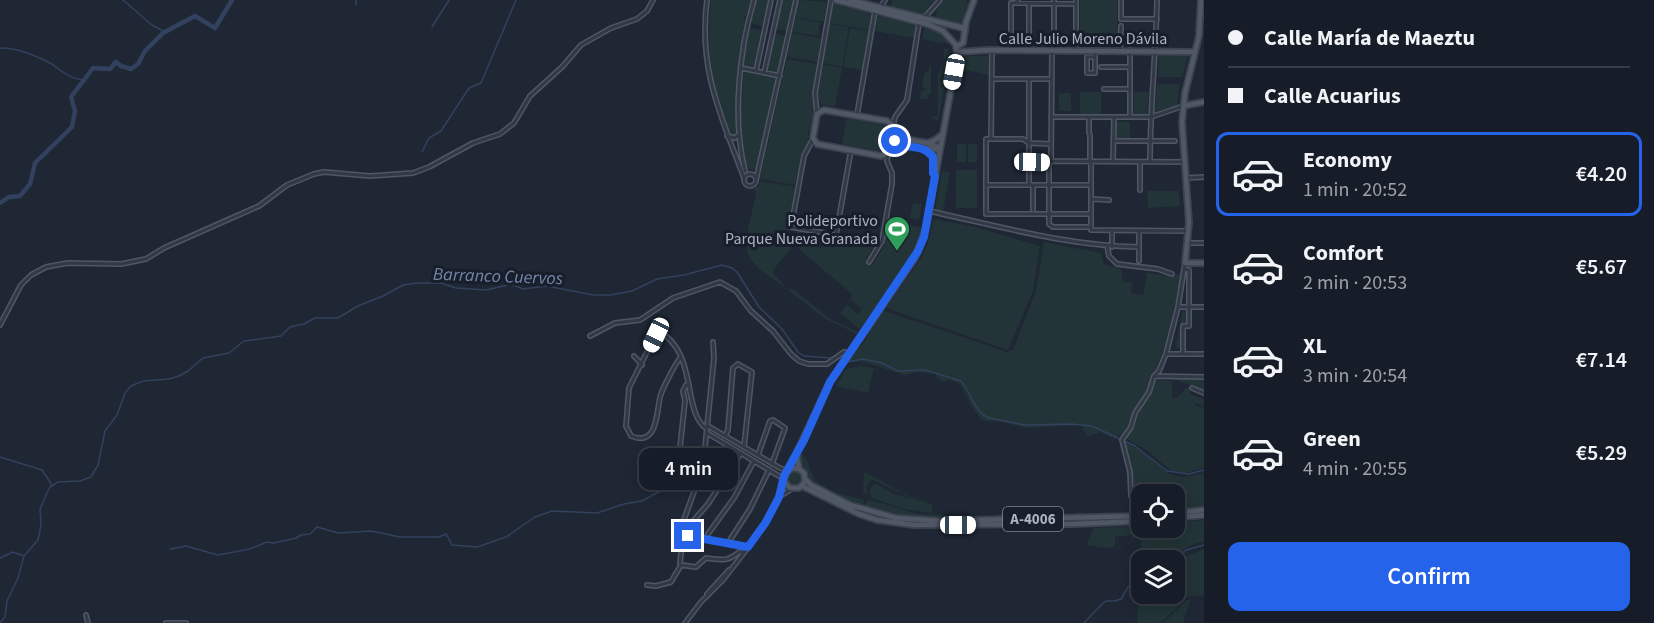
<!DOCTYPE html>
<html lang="en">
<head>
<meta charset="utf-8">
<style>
	body { margin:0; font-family:"Source Sans 3",sans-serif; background:#242a34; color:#f1f3f6; height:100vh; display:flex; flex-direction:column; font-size:22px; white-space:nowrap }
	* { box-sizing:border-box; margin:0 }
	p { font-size:20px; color:#9ea2a8 }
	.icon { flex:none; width:33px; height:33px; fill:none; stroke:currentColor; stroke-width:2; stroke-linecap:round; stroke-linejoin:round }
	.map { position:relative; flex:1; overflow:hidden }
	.sheet { display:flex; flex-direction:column; background:#171d28; width:450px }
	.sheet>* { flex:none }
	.top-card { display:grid; align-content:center; height:132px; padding:0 24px; background:#171d28 }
	.fabs { position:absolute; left:1131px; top:484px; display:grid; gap:12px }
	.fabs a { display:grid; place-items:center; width:54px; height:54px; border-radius:12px; background:#171d28; box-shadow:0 3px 15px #0003,0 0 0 2px #363b45; font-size:30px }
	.end { position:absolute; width:27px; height:27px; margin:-14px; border:8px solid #2563eb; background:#fff; box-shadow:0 0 0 3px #fff }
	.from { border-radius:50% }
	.bubble { position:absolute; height:42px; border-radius:12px; background:#171d28; box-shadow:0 3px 15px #0003,0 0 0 2px #363b45; font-size:20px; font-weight:600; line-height:42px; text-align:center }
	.car { position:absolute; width:18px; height:36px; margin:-18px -9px; border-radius:8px; box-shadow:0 0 4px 2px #0007; background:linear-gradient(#fff 24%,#345 0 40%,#fff 0 76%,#345 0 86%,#fff 0) }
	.top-card b { display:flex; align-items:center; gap:21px; height:57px; font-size:22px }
	.top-card b+b { border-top:2px solid #363b45 }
	.top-card i { width:15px; height:15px; background:#f1f3f6 }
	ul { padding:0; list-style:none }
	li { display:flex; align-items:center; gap:18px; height:84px; margin:0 12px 9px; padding:0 12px; border:3px solid transparent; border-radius:12px }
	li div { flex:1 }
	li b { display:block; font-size:22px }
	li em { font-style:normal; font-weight:600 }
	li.active { border-color:#2563eb }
	li>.icon { width:54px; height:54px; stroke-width:1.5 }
	.cta { display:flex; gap:12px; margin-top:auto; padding:12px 24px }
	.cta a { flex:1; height:69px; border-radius:12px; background:#2563eb; color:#fff; font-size:24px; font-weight:600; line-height:69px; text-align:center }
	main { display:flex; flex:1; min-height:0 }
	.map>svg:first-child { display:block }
</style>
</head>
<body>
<main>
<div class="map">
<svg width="1204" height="623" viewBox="0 0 1204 623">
	<rect width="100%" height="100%" fill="#1f2735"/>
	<path fill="#223437" d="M711 0H751L746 16H744L743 19 745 20 738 62 736 134 733 135 730 134C711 91 706 46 711 0Z
		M757 0H769L762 26 751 23Z
		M782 0H794L787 31 776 29Z
		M800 0 827 2 824 20 822 22 796 17Z
		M892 0H935L922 15 891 7Z
		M945 0H966L968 2 962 22 958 24 935 18 938 8Z
		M1080 0H1117V44H1080Z
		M833 3 872 14 869 30 830 23Z
		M878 15 916 25 914 38 875 31Z
		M796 18 821 23 818 29 821 36 792 32Z
		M830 24 849 27 842 67 823 63Z
		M925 27C935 30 946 33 949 44L922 39Z
		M750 28 761 30 754 68 743 65Z
		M850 28 869 31 862 70 843 67Z
		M775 33 786 36 777 73 766 69Z
		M792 33 821 38 817 62 787 57Z
		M944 48 948 49V53L952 50 938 120 932 119V116L938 117V75L943 62Z
		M964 56H989L990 75 960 69Z
		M1159 56H1188L1182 77H1158Z
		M787 59 817 64 812 95 814 110 808 134V143L801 156 795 185 760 179Z
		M827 65 842 68 835 107 821 104 818 93 823 66Z
		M929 66H931V94H929L928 99H920L921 91 925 90 924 87 922 88 924 74 928 70 929 72Z
		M744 72 774 78 776 80 756 168 753 170 748 169C739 146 740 97 744 72Z
		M1157 84H1180L1177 105 1155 112Z
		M1080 92H1101V114H1080Z
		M1134 92H1149L1147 114H1134Z
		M1059 93H1071V111H1059Z
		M847 118 887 126C893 135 892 145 882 151L842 144Z
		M1116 122H1130V139H1116Z
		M957 144H966V162H957Z
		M968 144H977V162H968Z
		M956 170H977V208H956Z
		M942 171 950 172 943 212 935 211Z
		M760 181 795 187 786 239 788 242 821 248 823 236 877 243 865 260 872 265 884 246 889 221 921 227 917 245 912 257 861 328 859 329 840 313 847 305 858 314 862 309 851 300 852 294 798 248 799 246 792 247 775 268 773 273 788 290C776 280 754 269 748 254 743 242 754 207 756 192L754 188 759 186Z
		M1147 191H1179L1180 206 1148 208Z
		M913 203 922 204 919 220 910 218Z
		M934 219 975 227 1040 246 1033 291 1008 350 886 308 922 257 928 243Z
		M797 231 822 235 820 246 797 242Z
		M1044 242 1101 253 1104 264 1121 269 1123 282 1132 283 1131 293 1143 295 1147 273 1173 276 1181 273C1172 325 1162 367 1135 412 1130 420 1128 429 1122 437L1118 435 1116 439 1100 432 1088 437 1081 425 1026 428 1003 422 985 421 981 419 971 405 960 384 949 380 944 382 939 380 935 374 919 372 904 375 861 361 846 363 855 348 862 345 867 338 869 328 881 310 1007 352 1013 350 1036 291Z
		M792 288 830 319 858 332 857 334 824 318 789 291Z
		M1183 310H1188V325H1182V348H1175Z
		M862 366 874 368 868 393 836 386 846 369Z
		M1173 379H1204V390Z
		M1157 380 1172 381V399L1178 397 1186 388 1190 389V394L1204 399V406L1195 403V405L1204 408V468L1184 473 1171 471 1148 451 1125 438 1132 428 1137 414 1150 395 1154 382Z
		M1123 441C1130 445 1137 448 1144 453 1166 471 1172 484 1204 472V507L1175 510 1174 495H1142L1141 513H1138L1139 510 1131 492 1130 462Z
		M801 453 807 460 814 481 838 494 861 499 864 501 862 506C852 503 815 487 810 479 808 476 808 472 806 470 801 463 797 462 801 453Z
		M786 479a8 8 0 1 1 16 0a8 8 0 1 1-16 0Z
		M864 472 909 496 929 502 909 497 873 480 870 481 866 488 868 495 863 493Z
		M875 483 894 494 932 504V513L903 509 872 498 869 491Z
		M870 500 918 514 995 516 1002 513H1056L1060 504 1061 514H1077L1079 511 1084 514H1101L1104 511 1107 513 1096 515 930 517 890 514 865 508 866 502Z
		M1204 520V542L1196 543 1161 561H1142L1141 565H1137V557L1141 548 1139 526 1141 525 1142 528H1174L1175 523Z
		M1136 526 1133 544 1132 535 1115 537V547L1104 548 1086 545 1094 528Z
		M1204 549V595L1187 597 1161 623H1137L1140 581 1141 580 1142 594H1174L1175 565 1184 557Z
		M1191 598 1183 623H1163L1187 600Z"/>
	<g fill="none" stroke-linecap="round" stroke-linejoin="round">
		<path stroke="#32415d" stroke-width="1.5" d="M123 0 152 25 165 32
			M356 5V0
			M432 27 449 0
			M0 48C15 47 37 56 50 63 63 71 67 78 83 80
			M422 152 429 138 441 131 469 88 481 83 516 0
			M847 362 863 359 882 363 898 371 925 370 961 381C972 393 973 411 989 418L1025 425 1071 424 1092 426 1135 446 1167 471 1189 474 1204 470
			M0 457 42 470 52 485
			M170 549 186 546 218 555 250 549 267 542 274 543 296 538 301 535 310 534 317 527 338 533 371 531 400 537H439L446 534 452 545 477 547 506 537 535 517 552 511 597 513 624 504 642 501 682 479
			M0 558 13 552 24 556
			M1173 561 1186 550 1204 545
			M0 623 5 617 7 601 18 578 24 556 38 540 41 525 40 509 47 493 50 487 58 482 80 481 91 477 98 465 105 431 117 415 125 393 131 386 143 381 169 379 179 376 188 371 203 358 229 353 244 341 281 336 290 327 304 324 315 318H338L358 306 383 296 403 285 417 283H441L456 288 486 290 512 284 523 289 547 286 593 295H610L632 291 657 279 684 275 722 265 732 268 737 272 759 307 782 329 798 352 804 356 832 358
			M1084 623 1102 604 1106 601H1115L1121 599 1128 587 1142 576"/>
		<path stroke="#32415d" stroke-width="4.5" d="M0 203 9 197 20 196 30 184 35 163 72 127 75 111 71 97 93 68 110 69 116 62 121 66 131 69 138 64 145 51 163 33 195 16 215 28 232 0"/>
		<g stroke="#505664" stroke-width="6">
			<path id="minor" d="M707 0C698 69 721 116 744 178
				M1121 0V19H1157
				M1015 3 1076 4
				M1029 4V44
				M880 8 885 0
				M924 18 940 0
				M1011 50V3H1015L1018 0
				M1054 50V0
				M1076 50V0
				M1120 50 1121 26
				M1130 50V117
				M1095 57H1087V73H1095V50
				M1101 67H1130
				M741 68 780 76
				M756 71 771 0
				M764 73 780 0
				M992 79H1051
				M1104 89H1130
				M817 114 815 93 831 0
				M857 115 875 11
				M1051 117H1151L1183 106
				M1089 117V133
				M893 125 895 117 907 100 919 23
				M1090 135V162
				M727 136 735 138 739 134
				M813 139 804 156 791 227 836 235 851 150
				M991 139H986V214H1049
				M991 139 992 50
				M991 139H1023L1029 143 1051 144
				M1114 141H1175
				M1029 161 1184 162
				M1049 162V224L1053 227H1091V230L1188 231
				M1051 162 1052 51
				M1113 162 1114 117
				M1140 162V190
				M1150 162C1150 108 1156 54 1157 0
				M745 171C732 119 739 51 754 0
				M744 180a6 6 0 1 1 12 0a6 6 0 1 1-12 0Z
				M1185 178 1204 177
				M756 180 796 0
				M986 185H1091
				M1029 185V79
				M1091 199 1109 200
				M1033 210V185
				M929 211C999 226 1067 246 1139 247
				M1049 214H1091
				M1091 227V162
				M1188 243H1204
				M1107 245 1109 256 1117 264 1158 269 1172 274
				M1112 247V231
				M1139 261V231
				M869 262 882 241 892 184V173L887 161 888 153
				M1178 307H1204
				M0 325 21 285 31 275 46 267 68 263 121 264 146 259 164 248 259 206 287 185 314 174 324 172 370 176 413 173 429 167 473 143 500 134 514 123 530 96 562 67 581 45 611 28 637 19 647 11 653 0
				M660 326 629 388 626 426 631 436C660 448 656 407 661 394 664 386 676 362 681 357
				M658 331C699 352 681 412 707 429
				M590 336 615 323 640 320 673 298 720 282 736 291 751 311 773 331 791 354 799 361 808 364H827L844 352 848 353
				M1167 354H1204
				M1183 354V326H1189V270L1184 269
				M634 356 642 365
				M1155 376 1204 377
				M1192 388 1204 393
				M708 426 780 468 788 471
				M707 433 784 479
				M725 436 728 430 733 368 738 364 752 372 744 447
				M680 448 685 401 683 391 686 385 689 384
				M758 455 770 421 773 420 785 428 772 464
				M780 496 792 489
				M1131 496 1130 472 1122 440 1131 427 1135 413 1149 392 1154 376 1159 371 1166 354 1178 307 1185 263
				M682 525 703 467 714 358 713 342
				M677 530a5 5 0 1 1 10 0a5 5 0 1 1-10 0Z
				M687 528 708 504 741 453
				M685 534 748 547
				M706 539 708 534 734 498 754 461
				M728 543 750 509 769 470
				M680 563 683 534
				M647 585 656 586 671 582 681 565 696 567 706 558C721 560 728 562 739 552H744
				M707 594 729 570
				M86 615 88 623
				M166 623H186
				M685 623 701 602 723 580 757 536 779 497 784 481"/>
		</g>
		<g stroke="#3c424f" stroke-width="8">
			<path id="major" d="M836 0 930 25 943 31 957 46
				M850 0 963 28 965 31
				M1201 0 1199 36 1185 93 1182 122 1189 223 1185 263H1204
				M957 46 963 43 966 22 974 0
				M960 52 988 50 1195 52
				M1183 106 1204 102
				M898 138 928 143 940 148
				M928 143 935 140 943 134
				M897 144 888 153 881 156 817 144 813 138 817 114 824 110 887 121 893 125 898 138
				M897 144 940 150
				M926 149 933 157V173L935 174
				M797 456 799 469 804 473 805 482 799 488H790L784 481 786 473 792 468 799 469
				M789 469 830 382 915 258 926 228 957 56 956 46
				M805 479 811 485 850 505 896 518 939 521 1142 516
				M802 486 859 514 877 520 914 525 1075 524 1142 521
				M1174 513 1204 510
				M1174 518 1204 515"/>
		</g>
		<use href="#minor" stroke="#323946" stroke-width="3"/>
		<use href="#major" stroke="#505866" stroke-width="4.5"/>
	</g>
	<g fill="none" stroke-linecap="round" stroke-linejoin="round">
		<path stroke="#2563eb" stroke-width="8" d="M688 536 748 547 766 522 779 497 784 476 804 440 830 382 918 251 924 237 935 176 933 173V157C921 142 906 151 895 141"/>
	</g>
	<defs>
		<g id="stadium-pin" transform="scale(1.35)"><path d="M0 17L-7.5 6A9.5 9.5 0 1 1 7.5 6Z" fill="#2e9e5b" stroke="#181e2a"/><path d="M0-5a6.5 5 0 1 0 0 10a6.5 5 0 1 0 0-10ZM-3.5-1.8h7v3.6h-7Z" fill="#fff"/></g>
	</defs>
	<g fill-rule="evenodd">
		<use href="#stadium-pin" x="897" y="229"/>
	</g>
	<g text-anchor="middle" stroke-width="6" stroke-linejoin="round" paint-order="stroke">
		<rect fill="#181e2a" stroke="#808695" stroke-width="1.5" x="1003" y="507" width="60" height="24" rx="4.5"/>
		<g font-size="15" font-weight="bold" fill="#acb3c3">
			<text x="1033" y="524">A-4006</text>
		</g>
		<g font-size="16" fill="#acb3c3" stroke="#181e2a">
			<text x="1083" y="44">Calle Julio Moreno Dávila</text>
		</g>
		<g font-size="16" fill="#acb3c3" stroke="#181e2a" text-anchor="end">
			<text x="878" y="226">Polideportivo<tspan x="878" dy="18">Parque Nueva Granada</tspan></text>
		</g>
		<g font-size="18" font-style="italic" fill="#7488ac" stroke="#181e2a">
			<text transform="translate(498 276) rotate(2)" y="6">Barranco Cuervos</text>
		</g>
	</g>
</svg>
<div class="fabs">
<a><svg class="icon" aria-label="locate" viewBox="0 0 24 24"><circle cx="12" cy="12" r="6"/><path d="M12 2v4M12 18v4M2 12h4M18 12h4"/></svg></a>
<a><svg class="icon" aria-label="layers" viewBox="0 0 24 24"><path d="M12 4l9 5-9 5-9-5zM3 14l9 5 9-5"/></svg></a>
</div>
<i class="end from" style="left:895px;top:141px"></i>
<i class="end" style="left:688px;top:536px"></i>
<div class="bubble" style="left:639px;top:448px;width:99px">4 min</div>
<i class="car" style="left:954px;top:72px;rotate:190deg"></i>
<i class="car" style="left:1032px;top:162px;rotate:91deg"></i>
<i class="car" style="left:656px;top:335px;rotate:205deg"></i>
<i class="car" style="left:958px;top:525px;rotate:90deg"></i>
</div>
<section class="sheet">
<div class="top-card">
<b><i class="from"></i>Calle María de Maeztu</b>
<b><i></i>Calle Acuarius</b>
</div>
<ul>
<li class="active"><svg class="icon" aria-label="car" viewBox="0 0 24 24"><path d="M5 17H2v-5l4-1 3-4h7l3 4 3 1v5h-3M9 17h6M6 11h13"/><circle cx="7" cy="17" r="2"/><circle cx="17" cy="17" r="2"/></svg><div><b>Economy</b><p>1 min · 20:52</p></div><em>€4.20</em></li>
<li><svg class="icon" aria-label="car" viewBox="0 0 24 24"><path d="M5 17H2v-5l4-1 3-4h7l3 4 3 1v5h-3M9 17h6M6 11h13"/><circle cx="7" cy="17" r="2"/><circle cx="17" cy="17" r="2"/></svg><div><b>Comfort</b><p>2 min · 20:53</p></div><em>€5.67</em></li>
<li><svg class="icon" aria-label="car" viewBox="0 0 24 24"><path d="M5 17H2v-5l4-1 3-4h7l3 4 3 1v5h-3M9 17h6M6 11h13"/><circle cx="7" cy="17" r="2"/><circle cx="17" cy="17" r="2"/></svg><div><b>XL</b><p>3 min · 20:54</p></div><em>€7.14</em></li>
<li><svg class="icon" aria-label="car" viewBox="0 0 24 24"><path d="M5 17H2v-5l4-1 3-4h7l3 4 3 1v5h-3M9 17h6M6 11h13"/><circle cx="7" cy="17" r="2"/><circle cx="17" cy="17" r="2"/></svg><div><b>Green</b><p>4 min · 20:55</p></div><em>€5.29</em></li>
</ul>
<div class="cta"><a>Confirm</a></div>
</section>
</main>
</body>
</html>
